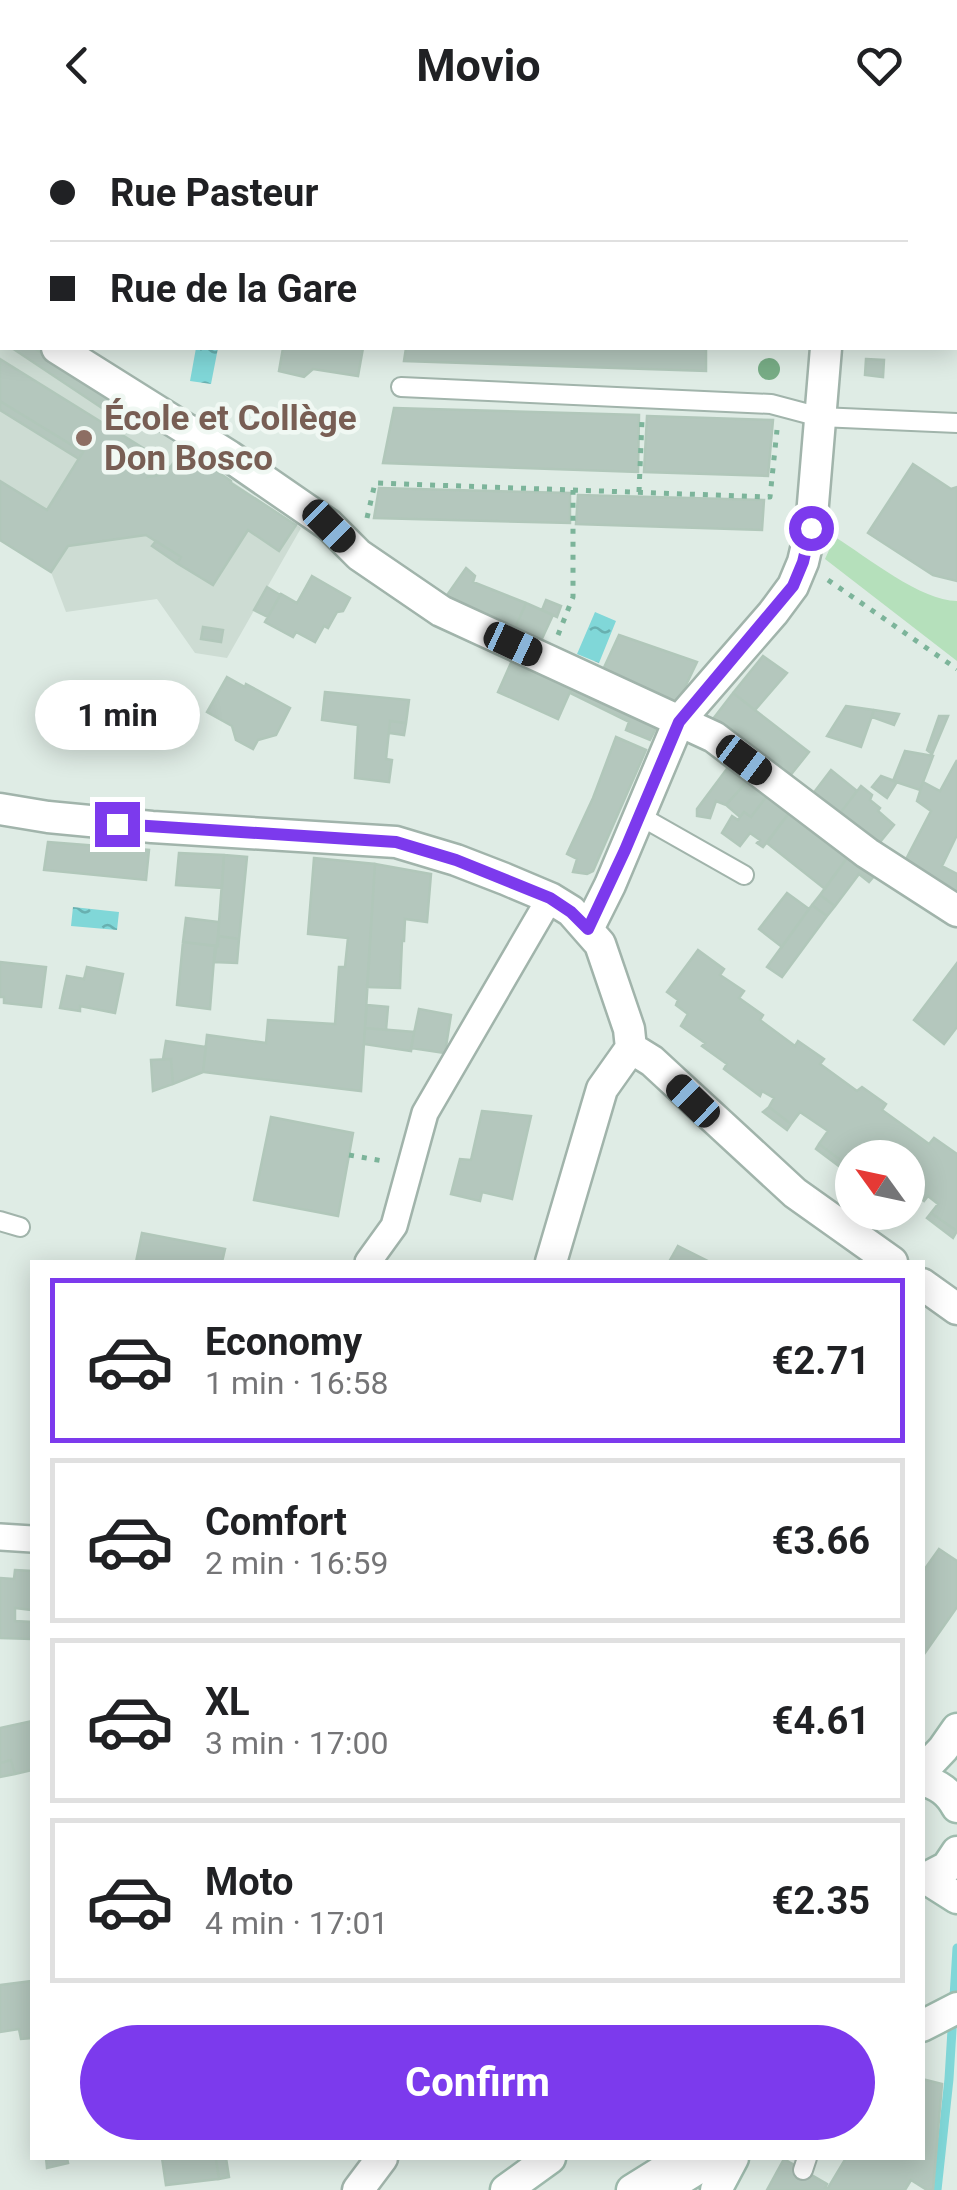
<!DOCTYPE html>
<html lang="en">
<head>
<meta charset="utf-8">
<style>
	body { margin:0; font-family:Roboto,sans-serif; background:#f2f2f2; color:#202124; height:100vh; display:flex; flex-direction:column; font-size:38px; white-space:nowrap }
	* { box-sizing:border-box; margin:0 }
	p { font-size:32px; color:#757577 }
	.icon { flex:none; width:55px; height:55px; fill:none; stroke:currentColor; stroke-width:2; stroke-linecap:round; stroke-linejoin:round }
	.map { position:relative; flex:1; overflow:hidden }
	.sheet { position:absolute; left:30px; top:1130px; width:895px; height:900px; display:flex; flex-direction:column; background:#fff; border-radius:0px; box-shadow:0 5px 25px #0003 }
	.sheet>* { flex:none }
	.top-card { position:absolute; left:0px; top:0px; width:958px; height:220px; box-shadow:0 5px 25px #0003; display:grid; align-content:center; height:220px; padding:0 50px; background:#fff }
	.needle { width:65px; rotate:303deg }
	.buttons { position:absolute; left:835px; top:1010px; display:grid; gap:20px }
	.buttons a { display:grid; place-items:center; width:90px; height:90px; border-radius:50%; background:#fff; box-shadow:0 5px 25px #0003; font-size:50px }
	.end { position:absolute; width:45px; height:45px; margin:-22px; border:12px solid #7c3aed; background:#fff; box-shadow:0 0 0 5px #fff }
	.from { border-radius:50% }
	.bubble { position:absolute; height:70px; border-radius:35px; background:#fff; box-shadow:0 5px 25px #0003; font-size:32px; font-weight:700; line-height:70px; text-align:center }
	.car { position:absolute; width:30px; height:60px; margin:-30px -15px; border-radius:12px; box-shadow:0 0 8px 2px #0007; background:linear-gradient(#222 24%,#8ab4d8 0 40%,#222 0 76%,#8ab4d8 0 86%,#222 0) }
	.top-card b { display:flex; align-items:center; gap:35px; height:95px; font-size:38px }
	.top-card b+b { border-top:2px solid #e0e0e0 }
	.top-card i { width:25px; height:25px; background:#202124 }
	ul { padding:18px 0 0; list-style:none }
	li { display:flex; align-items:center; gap:30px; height:165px; margin:0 20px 15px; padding:0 30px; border:5px solid #e0e0e0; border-radius:0px }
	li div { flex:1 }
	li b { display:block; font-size:38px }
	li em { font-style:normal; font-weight:700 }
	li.selected { border-color:#7c3aed }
	li>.icon { width:90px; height:90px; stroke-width:1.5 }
	.primary-button { display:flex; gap:20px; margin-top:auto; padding:20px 50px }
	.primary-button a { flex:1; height:115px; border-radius:60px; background:#7c3aed; color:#fff; font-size:40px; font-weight:700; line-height:115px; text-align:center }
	header { display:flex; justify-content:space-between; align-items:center; height:130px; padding:0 50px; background:#fff; font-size:45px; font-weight:700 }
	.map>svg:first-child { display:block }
</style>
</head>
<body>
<header><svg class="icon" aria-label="back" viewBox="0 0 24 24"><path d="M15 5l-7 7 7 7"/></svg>Movio<svg class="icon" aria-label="heart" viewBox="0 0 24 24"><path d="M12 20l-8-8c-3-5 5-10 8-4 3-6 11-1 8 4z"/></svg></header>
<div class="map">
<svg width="957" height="2060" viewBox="0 0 957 2060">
	<defs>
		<pattern id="water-ripples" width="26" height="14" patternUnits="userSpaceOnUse" patternTransform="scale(2.5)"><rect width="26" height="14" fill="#80d7d8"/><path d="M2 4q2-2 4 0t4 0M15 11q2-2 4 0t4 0" fill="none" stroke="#68b0b0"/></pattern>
	</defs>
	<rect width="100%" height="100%" fill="#dfece5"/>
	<path fill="#cddcd3" d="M0 195 2 197V218H34L301 398 227 528 195 523 157 469 66 482 51 442 0 411Z"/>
	<path fill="#b5e0bb" d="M835 407C867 427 921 471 957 471V531L825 429Z"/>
	<path fill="url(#water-ripples)" d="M196 218H218L211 254 190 251Z
		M595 482 616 491 599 533 577 524Z
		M73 777 119 782 117 800 71 796Z"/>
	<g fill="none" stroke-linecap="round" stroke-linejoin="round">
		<path stroke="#80d7d8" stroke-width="9" d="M937 2060 949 1949 957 1818"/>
	</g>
	<path fill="#b4c7bd" stroke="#b1c7ba" stroke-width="2.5" d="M512 0H602L601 2H512Z
		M12 218H34L120 276 114 286Z
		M283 218H363L358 246 313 239 304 247 279 241Z
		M406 218H706V241L404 231Z
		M0 229 148 321 145 325 151 331 148 336 153 340 148 347 165 344 184 319 231 351V353L296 395 279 421 248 400 213 455 177 433 181 427 146 405 68 416 51 442 0 410V351L47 380 83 322 0 271Z
		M866 229 884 230 883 247 865 245Z
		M0 271 83 322 79 329 0 280Z
		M394 278 639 285 638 342 383 333Z
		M647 286 773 290 768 346 644 342Z
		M151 331 168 340 165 344 148 347 153 340 148 336Z
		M913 334 951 359 957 357V451L933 445 868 403Z
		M379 358 570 363V393L374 388Z
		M578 365 764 370 762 400 576 394Z
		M156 411 181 427 177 433 152 416Z
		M466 438 475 446 473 452 526 473 513 503 445 468Z
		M312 446 350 468 343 481 337 482 328 498 324 496 315 512 296 502 293 507 265 492 281 464 297 473Z
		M267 457 280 465 268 487 254 480Z
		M546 470 561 476 557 487 542 480Z
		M526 473 553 485 539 515 513 503Z
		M203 497 223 500 221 512 201 509Z
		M619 505 697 532 675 578 602 542Z
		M514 526 574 553 558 589 498 562Z
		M763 526 787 543 755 580 733 563Z
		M227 547 245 557 246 554 290 578 276 605 258 610 253 619 236 610 232 596 207 582Z
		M574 553 659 592 650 610 626 600 629 592 570 563Z
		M325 562 409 570 406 593 390 591 386 629 392 630 389 652 355 648 358 595 322 590Z
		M733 563 809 622 789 647 750 615 713 589Z
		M846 576 874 580 861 617 827 606Z
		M874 580 899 584 894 595 872 587Z
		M939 586H948L932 624 927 620Z
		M390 591 406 593 404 605 389 603Z
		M616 607 646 620 593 741 587 744 573 742 577 729 567 724 593 668Z
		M905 621 933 626 920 660 893 651Z
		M957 630V705L942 736 957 744V770L902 737 931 681 917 671 923 652 940 661Z
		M732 632 751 647 726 675 716 671 710 688 697 686V679Z
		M831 640 857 661 838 686 812 665Z
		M881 646 897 652 887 668 872 657Z
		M751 647 770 662 751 687 744 682 740 687 726 675Z
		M861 656 872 665 870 670 880 678 878 681 894 695 876 717 838 686Z
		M770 662 792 679 763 717 757 713 760 710 750 703 740 716 722 703 732 686 738 690 744 682 751 687Z
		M792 679 849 725 825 759 767 713Z
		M48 712 149 720 146 750 44 740Z
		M179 723 224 725 222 758 176 755Z
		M224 725 247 727 239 809 218 806Z
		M849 725 875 745 869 752 859 744 835 776 820 765Z
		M314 728 375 734 361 961 203 942 207 905 266 913 268 890 335 894 339 837H345L348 808 308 804Z
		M375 734 431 744 427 792 405 789 404 811H402L400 858 367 857Z
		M787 763 809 779 782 817 759 799Z
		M820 765 835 776 827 786 812 775Z
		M812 775 827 786 782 847 767 837Z
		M186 788 219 792 218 816 183 812Z
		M218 806 239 809 237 833 214 832Z
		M183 812 215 816 210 879 177 875Z
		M698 820 724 839 720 845 744 861 739 868 763 885 760 890 795 916 798 911 824 929 820 934 857 961 862 957 886 974 882 980 929 1014 934 1008 957 1024V1101L931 1083 938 1074 928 1066 924 1071 908 1059V1028H858L850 1022 843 1032 819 1014 828 1001 800 982 791 994 769 977 774 968 762 961 760 966 724 939 727 934 702 916 705 913 681 896 688 884 676 875 678 870 667 862Z
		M0 832 46 837 41 877 4 873V867H0Z
		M957 833V897L944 914 914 890Z
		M87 837 123 844 115 883 80 876V881L60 878 67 846 84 849Z
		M367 875 388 877 386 900 365 898Z
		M419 879 451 885 445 923 411 918Z
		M365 898 414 902 411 921 364 914Z
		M166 911 206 917 203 942 173 954 171 929H163Z
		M171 929 173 954 153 961 151 930Z
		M769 977 791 994 787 1000 763 982Z
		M482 981 531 986 512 1069 482 1062 480 1071 451 1064 460 1029 471 1030Z
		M271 987 353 1003 338 1086 254 1070Z
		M819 1014 843 1032 840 1037 816 1019Z
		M931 1083 957 1101 953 1108 927 1088Z
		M142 1103 225 1119 222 1132H136Z
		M678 1116 710 1132H669Z
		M939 1419 957 1431V1477L922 1527V1443Z
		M15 1440 32 1441V1480L15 1478V1491L32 1492 31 1509 0 1508V1448L14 1449Z
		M32 1591V1640L15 1644 11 1630 0 1633V1598Z
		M11 1630 15 1644 0 1647V1633Z
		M32 1851V1908L21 1909 19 1899 0 1902V1855Z
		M922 1949 942 1954 933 2060H927L911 2050 905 2060H824L826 2057 828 2058 846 2028H922Z
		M46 2028H67L68 2033 47 2038Z
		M162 2028H225L216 2029 219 2049 166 2055Z
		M226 2028 229 2047 219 2049 216 2029Z
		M784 2029 827 2054 824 2060H767Z"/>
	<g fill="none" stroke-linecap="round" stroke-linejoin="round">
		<g stroke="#a1b4ab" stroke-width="22">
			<path id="service" d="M401 257 771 274 820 287 957 293
				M640 686 744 745
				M0 1091 20 1097
				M803 2040 807 2028"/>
		</g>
		<g stroke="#a1b4ab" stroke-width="30">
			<path id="pedestrian" d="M368 1132 394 1096 425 983 550 768
				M0 1407 32 1409"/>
		</g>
		<g stroke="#a1b4ab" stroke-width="35">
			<path id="minor" d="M843 2 844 0
				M0 182 2 183
				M57 218 229 326 329 395 359 425 441 481 714 607 867 723 957 781
				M0 679 48 687 152 697 396 712 456 730 505 749 550 768 571 781 600 814 629 899 631 918 652 931 795 1063 892 1132
				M588 799 610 755 679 591 773 483 793 456 803 432 811 398 826 218
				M551 1132 602 959 631 918
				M922 1154 957 1179
				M358 2060 382 2028"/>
		</g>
		<g stroke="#9fbcae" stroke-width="35">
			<path id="secondary" d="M922 1641 943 1619 957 1599
				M922 1650C939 1655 949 1662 957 1677
				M927 1749 957 1768
				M922 1750 947 1737 957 1722
				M922 1896 957 1878
				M506 2060 550 2028
				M632 2060 677 2032
				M663 2060 715 2028
				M716 2060 733 2028"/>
		</g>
		<path stroke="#7cb49a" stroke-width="5" stroke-dasharray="5 8" stroke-linecap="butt" d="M639 362 642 290
			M367 388 375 353 770 367 777 300
			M828 450 957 539
			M558 505 573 467V360
			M349 1025 383 1031"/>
		<use href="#service" stroke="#fff" stroke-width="18"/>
		<use href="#pedestrian" stroke="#fff" stroke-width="25"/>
		<use href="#minor" stroke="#fff" stroke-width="30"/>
		<use href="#secondary" stroke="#fff" stroke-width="30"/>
	</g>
	<circle fill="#78ad86" cx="769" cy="239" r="11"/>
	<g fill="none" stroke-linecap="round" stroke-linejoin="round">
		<path stroke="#7c3aed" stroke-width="12" d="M117 694 396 712 456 730 550 768 571 782 588 799 625 720 679 592 793 456 803 432 811 398"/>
	</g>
	<circle fill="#8d6e63" stroke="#f0f8f3" stroke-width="4" cx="84" cy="308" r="10"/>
	<g text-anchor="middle" stroke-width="9" stroke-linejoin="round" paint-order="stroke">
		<g font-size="35" font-weight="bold" fill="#785e54" stroke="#f0f8f3" text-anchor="start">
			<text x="104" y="300">École et Collège<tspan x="104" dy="40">Don Bosco</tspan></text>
		</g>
	</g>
</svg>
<div class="buttons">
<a><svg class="needle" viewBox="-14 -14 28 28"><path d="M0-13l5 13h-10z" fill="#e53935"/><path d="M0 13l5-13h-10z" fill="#757577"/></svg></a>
</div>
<i class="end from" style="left:811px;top:398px"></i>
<i class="end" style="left:117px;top:694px"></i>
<div class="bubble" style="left:35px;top:550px;width:165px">1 min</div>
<i class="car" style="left:329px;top:396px;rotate:135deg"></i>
<i class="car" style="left:513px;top:514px;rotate:115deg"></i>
<i class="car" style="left:744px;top:630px;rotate:127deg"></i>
<i class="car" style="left:693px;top:971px;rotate:314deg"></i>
<div class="top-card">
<b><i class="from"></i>Rue Pasteur</b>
<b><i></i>Rue de la Gare</b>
</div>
<section class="sheet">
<ul>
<li class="selected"><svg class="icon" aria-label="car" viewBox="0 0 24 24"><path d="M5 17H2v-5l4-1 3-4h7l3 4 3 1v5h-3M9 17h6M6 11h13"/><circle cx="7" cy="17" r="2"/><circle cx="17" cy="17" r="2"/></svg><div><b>Economy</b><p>1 min · 16:58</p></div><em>€2.71</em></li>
<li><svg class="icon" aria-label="car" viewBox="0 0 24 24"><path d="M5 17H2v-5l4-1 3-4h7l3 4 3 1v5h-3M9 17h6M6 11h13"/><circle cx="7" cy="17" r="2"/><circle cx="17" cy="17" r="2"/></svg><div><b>Comfort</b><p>2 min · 16:59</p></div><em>€3.66</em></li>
<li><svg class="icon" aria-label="car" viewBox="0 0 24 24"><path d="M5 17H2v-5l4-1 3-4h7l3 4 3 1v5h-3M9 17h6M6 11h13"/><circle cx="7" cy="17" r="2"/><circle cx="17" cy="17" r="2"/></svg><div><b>XL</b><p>3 min · 17:00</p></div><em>€4.61</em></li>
<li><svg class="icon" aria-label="car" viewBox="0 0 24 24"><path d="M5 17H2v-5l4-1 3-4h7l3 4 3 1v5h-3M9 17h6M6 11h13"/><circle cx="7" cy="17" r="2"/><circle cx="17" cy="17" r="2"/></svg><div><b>Moto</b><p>4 min · 17:01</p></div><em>€2.35</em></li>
</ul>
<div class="primary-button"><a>Confirm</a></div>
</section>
</div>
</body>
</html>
